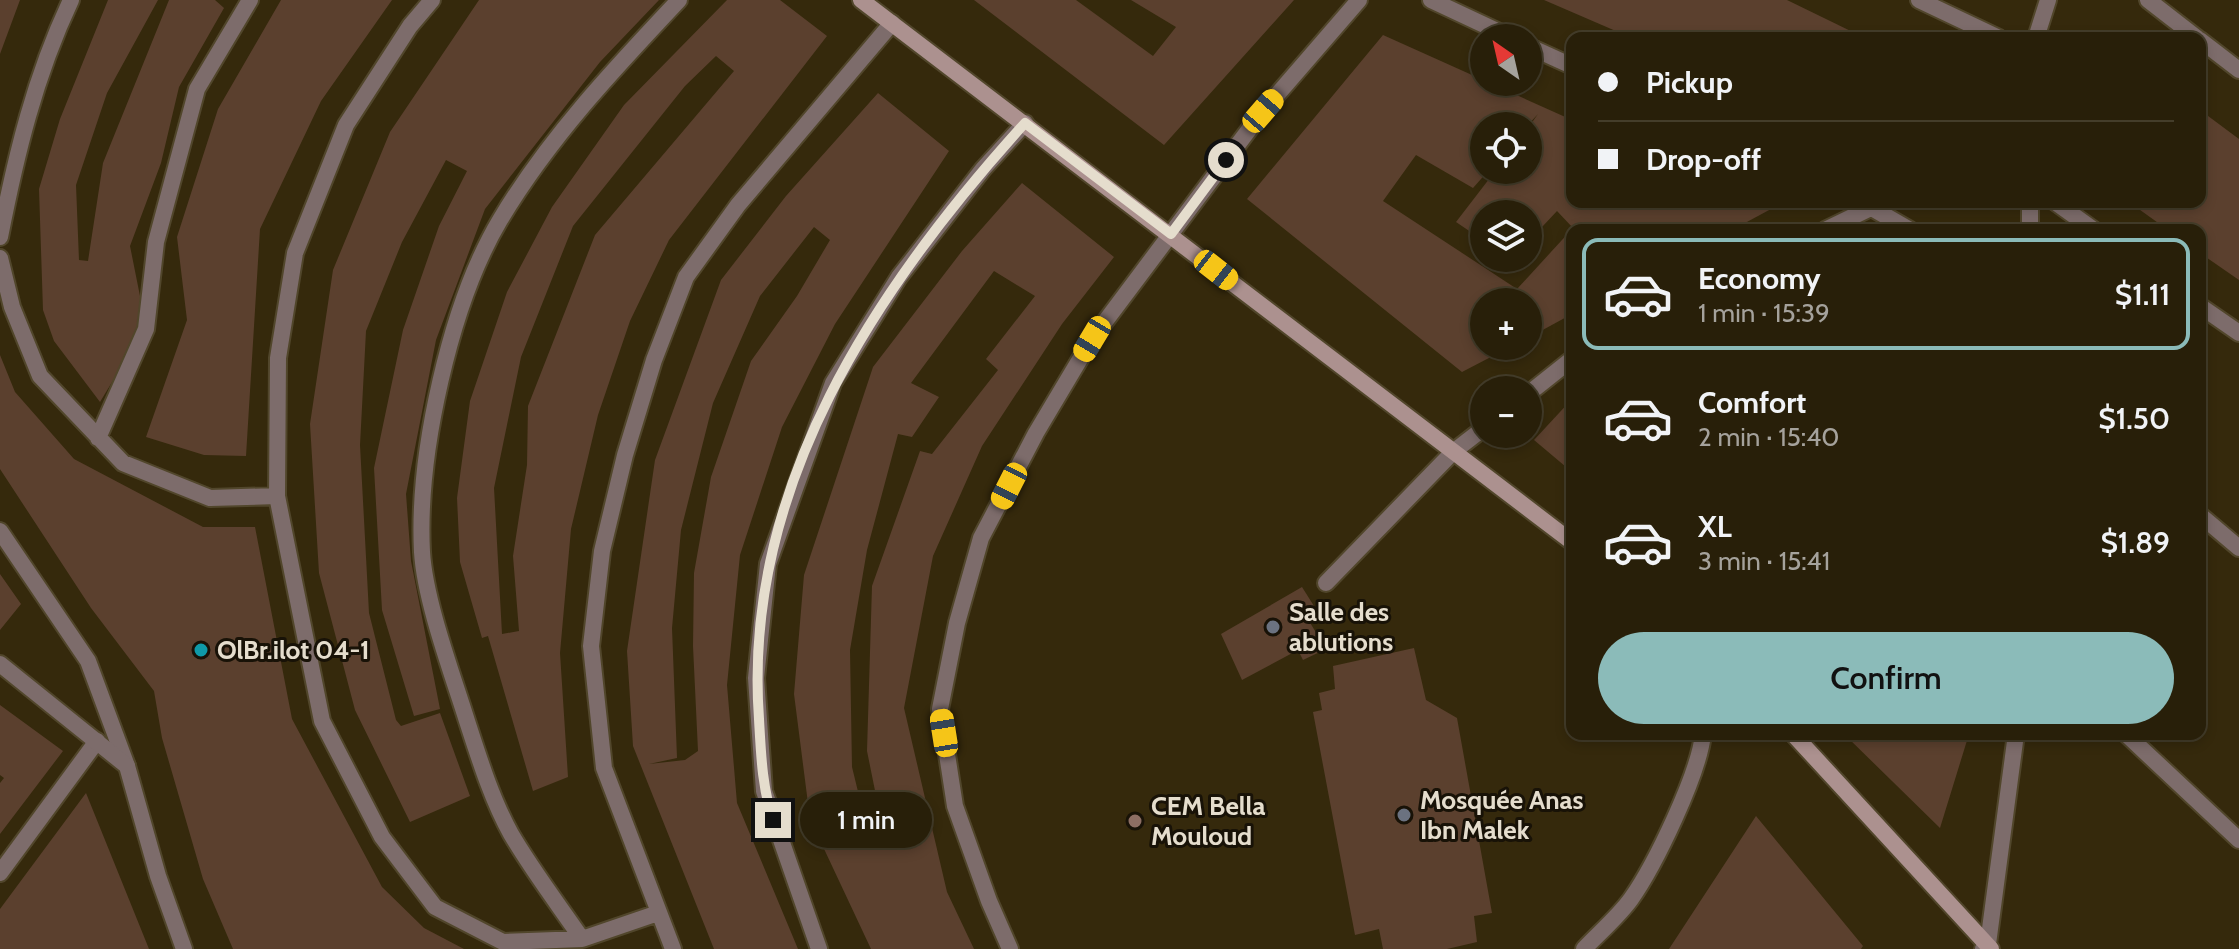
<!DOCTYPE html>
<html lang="en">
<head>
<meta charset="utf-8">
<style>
	body { margin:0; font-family:Cabin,sans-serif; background:#302712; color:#f1f3f6; height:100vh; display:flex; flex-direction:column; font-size:30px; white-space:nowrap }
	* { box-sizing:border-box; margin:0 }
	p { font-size:26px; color:#a5a29c }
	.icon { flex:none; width:44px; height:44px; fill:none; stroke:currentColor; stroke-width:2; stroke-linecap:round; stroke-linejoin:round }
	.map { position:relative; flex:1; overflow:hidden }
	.panel { position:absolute; left:1566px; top:224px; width:640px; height:516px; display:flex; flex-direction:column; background:#281f09; border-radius:16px; box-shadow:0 4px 12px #0003,0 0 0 2px #443d2a }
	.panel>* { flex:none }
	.top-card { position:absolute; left:1566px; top:32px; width:640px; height:176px; border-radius:16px; box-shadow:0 4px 12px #0003,0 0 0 2px #443d2a; display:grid; align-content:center; height:176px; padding:0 32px; background:#281f09 }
	.needle { width:52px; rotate:326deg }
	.controls { position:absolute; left:1470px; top:24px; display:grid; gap:16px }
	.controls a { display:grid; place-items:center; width:72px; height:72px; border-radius:50%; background:#281f09; box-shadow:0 4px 12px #0003,0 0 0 2px #443d2a; font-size:40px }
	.end { position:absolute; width:36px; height:36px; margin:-18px; border:10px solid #e5ddcd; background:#111; box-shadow:0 0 0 4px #111 }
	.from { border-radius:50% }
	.bubble { position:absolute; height:56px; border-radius:28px; background:#281f09; box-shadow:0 4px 12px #0003,0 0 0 2px #443d2a; font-size:26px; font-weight:600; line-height:56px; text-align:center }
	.car { position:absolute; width:24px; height:48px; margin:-24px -12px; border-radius:10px; box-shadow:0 0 6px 2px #0007; background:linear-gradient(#f5c518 24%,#345 0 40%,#f5c518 0 76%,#345 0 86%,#f5c518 0) }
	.top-card b { display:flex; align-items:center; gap:28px; height:76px; font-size:30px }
	.top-card b+b { border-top:2px solid #443d2a }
	.top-card i { width:20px; height:20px; background:#f1f3f6 }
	ul { padding:14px 0 0; list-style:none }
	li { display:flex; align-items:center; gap:24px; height:112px; margin:0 16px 12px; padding:0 16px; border:4px solid transparent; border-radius:16px }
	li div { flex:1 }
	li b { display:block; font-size:30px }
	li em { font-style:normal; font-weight:600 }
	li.current { border-color:#8bbbb9 }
	li>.icon { width:72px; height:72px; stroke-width:1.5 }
	.cta { display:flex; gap:16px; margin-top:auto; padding:16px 32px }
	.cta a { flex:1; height:92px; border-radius:48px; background:#8bbbb9; color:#111; font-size:32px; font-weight:600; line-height:92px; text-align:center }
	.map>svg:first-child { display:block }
</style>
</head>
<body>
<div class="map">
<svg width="2239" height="949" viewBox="0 0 2239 949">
	<rect width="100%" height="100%" fill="#35290c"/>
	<path fill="#5b402e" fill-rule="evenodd" d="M0 0H20L0 54Z
		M108 0H158L107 93 76 185 79 260 88 261 103 163 169 0H215L224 8 179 87 161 163 130 246 146 326 100 402 54 341 43 310 39 189 60 119Z
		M281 0H392L321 101 260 229 246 456 204 455 146 437 187 320 177 237 218 109Z
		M479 0H659L600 62 485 209 436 340 406 494 411 561 440 709 414 716 382 610 374 468 403 330 439 226 467 171 446 160 402 242 366 331 360 445 369 613 396 720 401 726 440 713 470 796 410 822 355 710 319 573 310 424 333 270 390 132Z
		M727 0H780L827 36 669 240 630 321 598 415 571 529 560 653 568 777 533 791 488 636 482 638 460 562 457 498 470 401 507 292 552 207 624 105ZM716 56 734 71 595 235 528 406 527 465 513 556 519 631 502 634 494 488 521 357 573 226 685 86Z
		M974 0H1076L1153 56 1176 27 1131 0H1294L1164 145Z
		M1544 0H1787L1865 38H1632Z
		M1383 35 1572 120V202H1755L1771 209 1732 230H1572V314L1528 338V302H1484V346H1512L1462 372 1247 199ZM1538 114 1528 128V170H1496L1456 222 1484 241V214H1528V242L1557 211 1573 228 1517 289 1383 201 1416 155 1473 188 1489 170H1484V126H1527Z
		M878 93 949 151 835 324 782 427 740 555 727 685 737 803 798 949H714L633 746 627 651 655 460 721 280 786 196ZM814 227 830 240 797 296 751 361 711 477 694 573 693 646 698 751 685 760 649 764 677 758 672 628 681 530 713 403 760 296Z
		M2200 110 2239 139V280L2200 253V230H2168L2129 202H2200Z
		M1022 183 1114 257 1062 324 982 446 933 556 904 708 947 892 974 949H871L810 819 794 694 804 575 873 367 962 251ZM994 271 1035 296 986 359 998 370 932 454 920 451 872 586 867 751 886 845 872 849 852 767 850 650 867 550 898 434 912 437 939 397 911 383Z
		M0 355 15 392 74 459 203 527H255L292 719 382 887 424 928 464 949H233L203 879 162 738 154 691 91 608 0 469Z
		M1572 399V472L1534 440Z
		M0 574 21 604 0 630Z
		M1302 587 1319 614 1309 621 1326 649 1303 660 1298 650 1242 680 1221 634Z
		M1414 648 1426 700 1457 718 1492 913 1474 916 1477 942 1447 949H1383L1379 929 1355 935 1313 712 1322 710 1319 693 1335 689 1333 666Z
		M0 705 63 751 0 834V783L4 778 0 775Z
		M1844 734H1969L1940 828Z
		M86 793 149 949H0V909Z
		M1756 816 1863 946 1861 949H1669Z"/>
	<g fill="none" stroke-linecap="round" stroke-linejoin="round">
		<g stroke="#51462b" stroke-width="20">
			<path id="minor" d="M432 0 410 26 346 125 295 253 278 358 277 496 322 721 382 837 435 907 503 942 582 939 658 913
				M1431 0 1512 38
				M1919 0 1999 38
				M2148 0 2197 38
				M2036 38 2048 0
				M2200 40 2239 70
				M1528 46 1572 66
				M2055 202 2094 230
				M1865 204 1910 230
				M1825 230 1883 202
				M2030 230V202
				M0 237C16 155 35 76 71 0
				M0 258 12 307 40 376 123 463 210 498 277 496
				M2200 306 2239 333
				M1528 394 1572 359
				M98 438 146 329 156 242 197 89 250 0
				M2200 515 2239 548
				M0 531 88 661 127 766
				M1326 583 1453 452 1484 428
				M2126 734 2239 840
				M0 873 97 741
				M582 939C558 904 532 870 511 834 492 800 479 758 467 721 452 673 425 601 422 552 417 455 450 304 500 220 549 138 614 69 679 0
				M673 949 604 768 591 646 602 551 625 455 654 360 686 277 738 205 892 23
				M819 949 764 791 756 678 768 564 833 383 899 277 983 169 1025 123
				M1010 949 989 901 955 806 940 709 957 623 981 538 1036 433 1092 339 1263 111 1359 0
				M1584 949C1599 933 1618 917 1631 899 1655 865 1699 774 1703 734
				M1983 949 1988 944 2016 734"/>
		</g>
		<g stroke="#51462b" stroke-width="20">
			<path id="tertiary" d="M0 664 127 766 158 876 184 949"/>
		</g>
		<g stroke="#51462b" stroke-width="20">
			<path id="secondary" d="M861 0 1572 542
				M1793 734 1991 949"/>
		</g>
		<use href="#minor" stroke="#7d6c6b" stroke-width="16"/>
		<use href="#tertiary" stroke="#7d6c6b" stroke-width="16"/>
		<use href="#secondary" stroke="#ac918f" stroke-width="16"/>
	</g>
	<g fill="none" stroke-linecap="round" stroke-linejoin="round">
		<path stroke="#e5ddcd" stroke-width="10" d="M773 820C762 787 761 754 759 719 742 488 876 287 1025 123L1171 234 1226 160"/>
	</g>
	<g fill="#6b7280" stroke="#181207" stroke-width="3">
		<circle cx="1273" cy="627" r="8"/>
		<circle cx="1404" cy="815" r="8"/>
	</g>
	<circle fill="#0f9aa8" stroke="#181207" stroke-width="3" cx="201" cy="650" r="8"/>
	<circle fill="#8d6e63" stroke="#181207" stroke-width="3" cx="1135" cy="821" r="8"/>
	<g text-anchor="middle" stroke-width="6" stroke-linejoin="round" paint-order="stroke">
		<g font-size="26" font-weight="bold" fill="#e5ddcd" stroke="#181207" text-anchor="start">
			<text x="1289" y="621">Salle des<tspan x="1289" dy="30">ablutions</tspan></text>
			<text x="217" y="659">OlBr.ilot 04-1</text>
			<text x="1420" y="809">Mosquée Anas<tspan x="1420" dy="30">Ibn Malek</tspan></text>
			<text x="1151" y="815">CEM Bella<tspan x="1151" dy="30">Mouloud</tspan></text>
		</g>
	</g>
</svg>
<div class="controls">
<a><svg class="needle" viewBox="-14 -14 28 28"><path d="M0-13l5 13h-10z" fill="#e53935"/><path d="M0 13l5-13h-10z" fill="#a5a29c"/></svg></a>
<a><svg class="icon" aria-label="locate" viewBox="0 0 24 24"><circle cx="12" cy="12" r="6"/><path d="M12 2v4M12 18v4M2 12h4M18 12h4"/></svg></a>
<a><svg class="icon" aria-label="layers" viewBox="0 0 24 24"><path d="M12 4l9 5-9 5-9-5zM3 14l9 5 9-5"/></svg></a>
<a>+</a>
<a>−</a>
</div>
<i class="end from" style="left:1226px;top:160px"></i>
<i class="end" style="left:773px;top:820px"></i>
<div class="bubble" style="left:800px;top:792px;width:132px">1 min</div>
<i class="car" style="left:1263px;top:111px;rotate:41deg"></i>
<i class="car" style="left:1216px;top:270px;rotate:128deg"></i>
<i class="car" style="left:1092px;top:339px;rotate:211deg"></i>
<i class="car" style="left:1009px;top:486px;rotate:207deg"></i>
<i class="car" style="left:944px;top:733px;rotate:351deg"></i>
<div class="top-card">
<b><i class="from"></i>Pickup</b>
<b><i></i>Drop-off</b>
</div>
<section class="panel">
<ul>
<li class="current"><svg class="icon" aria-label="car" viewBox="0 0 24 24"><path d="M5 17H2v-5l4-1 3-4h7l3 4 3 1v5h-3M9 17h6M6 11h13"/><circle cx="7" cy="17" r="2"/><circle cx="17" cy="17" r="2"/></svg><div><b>Economy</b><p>1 min · 15:39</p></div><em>$1.11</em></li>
<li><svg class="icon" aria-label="car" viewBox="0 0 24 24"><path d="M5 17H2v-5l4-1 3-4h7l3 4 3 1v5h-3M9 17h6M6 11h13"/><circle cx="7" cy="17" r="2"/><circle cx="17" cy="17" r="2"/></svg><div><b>Comfort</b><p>2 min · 15:40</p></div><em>$1.50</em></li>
<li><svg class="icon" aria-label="car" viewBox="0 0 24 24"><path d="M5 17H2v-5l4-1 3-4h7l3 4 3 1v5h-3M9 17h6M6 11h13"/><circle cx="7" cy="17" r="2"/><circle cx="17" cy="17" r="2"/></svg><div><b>XL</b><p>3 min · 15:41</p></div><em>$1.89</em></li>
</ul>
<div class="cta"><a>Confirm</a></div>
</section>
</div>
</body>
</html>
